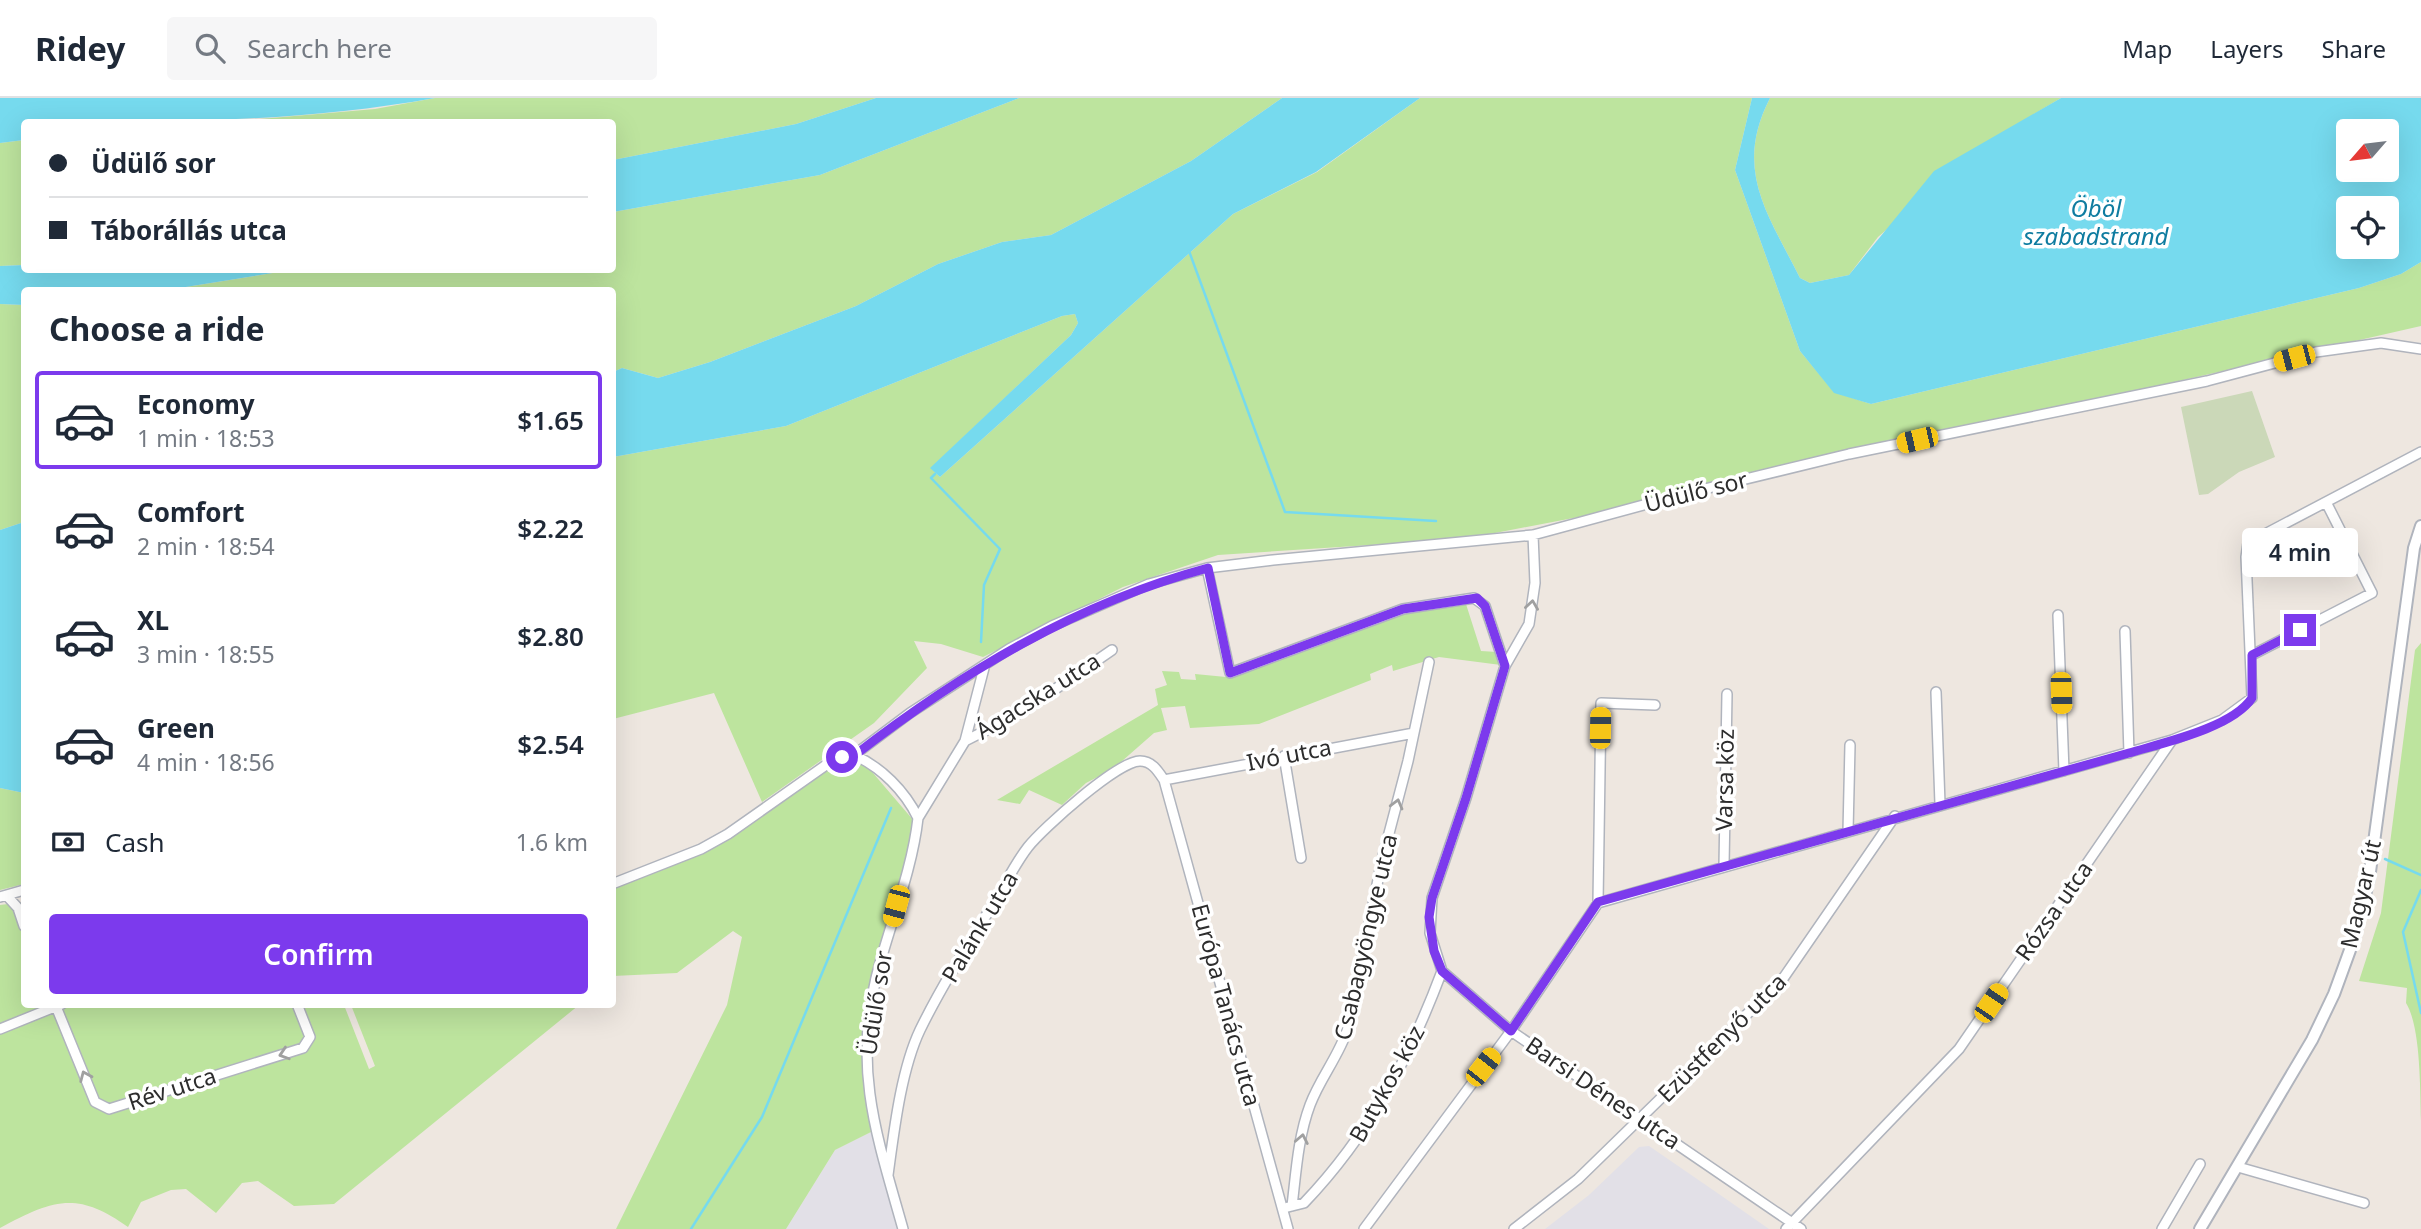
<!DOCTYPE html>
<html lang="en">
<head>
<meta charset="utf-8">
<style>
	body { margin:0; font-family:"Noto Sans",sans-serif; background:#f6f6f7; color:#1f2937; height:100vh; display:flex; flex-direction:column; font-size:26px; white-space:nowrap }
	* { box-sizing:border-box; margin:0 }
	p { font-size:23px; color:#747a83 }
	.icon { flex:none; width:38px; height:38px; fill:none; stroke:currentColor; stroke-width:2; stroke-linecap:round; stroke-linejoin:round }
	.map { position:relative; flex:1; overflow:hidden }
	.drawer { position:absolute; left:21px; top:189px; width:595px; height:721px; display:flex; flex-direction:column; background:#fff; border-radius:7px; box-shadow:0 7px 28px #0002 }
	.drawer>* { flex:none }
	.hud { position:absolute; left:21px; top:21px; width:595px; height:154px; border-radius:7px; box-shadow:0 7px 28px #0002; display:grid; align-content:center; height:154px; padding:0 28px; background:#fff }
	.needle { width:46px; rotate:242deg }
	.buttons { position:absolute; left:2336px; top:21px; display:grid; gap:14px }
	.buttons a { display:grid; place-items:center; width:63px; height:63px; border-radius:7px; background:#fff; box-shadow:0 7px 28px #0002; font-size:35px }
	.end { position:absolute; width:32px; height:32px; margin:-16px; border:9px solid #7c3aed; background:#fff; box-shadow:0 0 0 4px #fff }
	.from { border-radius:50% }
	.bubble { position:absolute; height:49px; border-radius:7px; background:#fff; box-shadow:0 7px 28px #0002; font-size:23px; font-weight:600; line-height:49px; text-align:center }
	.car { position:absolute; width:21px; height:42px; margin:-21px -10px; border-radius:9px; box-shadow:0 0 5px 2px #0007; background:linear-gradient(#f5c518 24%,#345 0 40%,#f5c518 0 76%,#345 0 86%,#f5c518 0) }
	.hud b { display:flex; align-items:center; gap:24px; height:66px; font-size:26px }
	.hud b+b { border-top:2px solid #e0e1e3 }
	.hud i { width:18px; height:18px; background:#1f2937 }
	ul { padding:0; list-style:none }
	li { display:flex; align-items:center; gap:21px; height:98px; margin:0 14px 10px; padding:0 14px; border:4px solid transparent; border-radius:7px }
	li div { flex:1 }
	li b { display:block; font-size:26px }
	li em { font-style:normal; font-weight:600 }
	li.on { border-color:#7c3aed }
	li>.icon { width:63px; height:63px; stroke-width:1.5 }
	h2 { padding:0 28px; font-size:32px; line-height:84px }
	.pay { display:flex; align-items:center; gap:18px; height:77px; padding:0 28px; font-size:26px }
	.pay p { margin-inline-start:auto }
	.button { display:flex; gap:14px; margin-top:auto; padding:14px 28px }
	.button a { flex:1; height:80px; border-radius:7px; background:#7c3aed; color:#fff; font-size:28px; font-weight:600; line-height:80px; text-align:center }
	header { display:flex; align-items:center; gap:42px; box-sizing:border-box; height:98px; padding:0 35px; background:#fff; border-bottom:2px solid #e0e1e3 }
	header strong { font-size:33px }
	nav { display:flex; gap:38px; margin-inline-start:auto; font-size:24px }
	.search { width:490px; height:63px; background:#f6f6f7; display:flex; align-items:center; gap:18px; box-sizing:border-box; padding:0 24px; border-radius:7px; color:#747a83; font-size:26px }
	.map>svg:first-child { display:block }
</style>
</head>
<body>
<header>
<strong>Ridey</strong>
<div class="search"><svg class="icon" aria-label="search" viewBox="0 0 24 24"><circle cx="10" cy="10" r="6"/><path d="M15 15l6 6"/></svg>Search here</div>
<nav><a>Map</a><a>Layers</a><a>Share</a></nav>
</header>
<div class="map">
<svg width="2421" height="1131" viewBox="0 0 2421 1131">
	<rect width="100%" height="100%" fill="#eee7e0"/>
	<path fill="#e2e0e7" d="M871 1034 898 1131H786L835 1052Z
		M1649 1048 1716 1094 1769 1131H1545L1589 1097 1639 1049Z"/>
	<path fill="#bde49e" d="M435 0H876L796 26 613 62 612 24H225L375 11Z
		M1019 0H1282L1191 63 1051 137 1002 144 938 166 856 208 710 264 658 280 622 270 613 274 612 192H167L291 172H612L613 114 820 77Z
		M1420 0H1752L1735 72 1800 253 1834 294 1871 306 2359 190 2401 176 2421 164V228L1589 417 1464 441 1218 457 1123 489 983 559 941 546 914 543 927 570 874 625 762 704 714 595 613 621V359L786 328 1062 218 1075 216 1078 225 1071 237 931 370 940 379 1233 116 1317 74Z
		M1770 0H2061L1989 43 1878 139 1849 177 1810 185 1800 180C1768 116 1733 72 1770 0Z
		M24 42V167L0 168V45Z
		M0 206 24 207V424L0 432Z
		M1465 503 1481 553 1497 554 1501 567 1439 559 1393 573 1392 567 1370 576 1371 582 1259 626 1190 630 1185 608 1161 610 1167 632 1154 635 1113 671 1086 685 1062 707 1029 692 1020 706 997 702 1158 607 1155 591 1167 587 1162 573 1179 574 1181 581 1196 582 1195 576 1226 579 1402 514Z
		M2421 545V1023C2420 992 2421 929 2406 905L2407 890 2359 883 2381 815 2415 552Z
		M849 656 867 668 914 723 913 747 881 850 863 960 871 1034 835 1052 786 1131H616L727 907 742 839 733 833 677 875 613 878V789L725 743 836 661Z
		M0 690 24 695V786L0 792Z
		M24 804V906L344 907 369 971 375 968 351 907H579L334 1106 294 1108 258 1083 242 1085 216 1115 186 1091 171 1092 141 1104 128 1129C77 1092 52 1102 0 1130V807Z"/>
	<path fill="#cbd8b8" d="M2252 293 2275 359 2239 374 2208 396 2199 397 2181 309Z"/>
	<path fill="#76daee" fill-rule="evenodd" d="M0 0H435C296 25 165 24 24 24V42L0 45Z
		M876 0H1019L820 77 613 114V62L796 26Z
		M1282 0H1420L1316 74 1233 116 940 379 930 370 1071 237 1078 225 1075 216 1062 218 786 328 613 359V274L622 270 658 280 710 264 856 208 938 166 1002 144 1051 137 1191 63Z
		M1752 0H1770C1733 72 1768 116 1800 180L1810 185 1849 177 1934 73 2061 0H2421V164L2401 176 2359 190 1871 306 1834 295 1800 253 1735 72ZM2348 33H2387V72H2348ZM2387 110V149H2348V110Z
		M24 167V172H291L167 192H24V207L0 206V168Z
		M24 424V695L0 690V432Z"/>
	<g fill="none" stroke-linecap="round" stroke-linejoin="round">
		<path stroke="#76daee" stroke-width="2.5" d="M1189 153 1285 414 1436 423
			M935 376 931 380 1000 451 984 487 981 544
			M2385 761 2421 777
			M2421 792 2403 834 2421 915
			M691 1131 762 1019 891 710"/>
		<g stroke="#b0b4bd" stroke-width="12">
			<path id="minor" d="M1533 437 1535 485 1529 526 1505 568 1466 700 1432 800 1430 835 1442 873 1511 933 1801 1131
				M1207 470 1230 575 1403 511 1474 500 1485 508 1505 568
				M2058 517 2064 673
				M2125 533 2129 655
				M2252 557 2372 495 2326 404
				M1936 594 1940 706
				M965 643 1022 614 1112 552
				M854 657C881 669 905 693 918 720 912 774 889 828 876 880 853 973 878 1042 903 1131
				M1284 658 1301 760
				M1164 682 1414 635
				M918 720 965 643 984 570
				M1848 734 1850 647
				M1724 768 1727 596
				M612 786 701 751 728 736 826 667 854 657 910 615 1009 551 1052 528 1149 486 1207 470 1273 462 1533 437 1684 396 1849 356 2207 283 2316 254 2381 245 2421 251
				M7 798 18 810 24 828
				M0 799 24 792
				M1598 805 1601 605 1655 607
				M55 906 95 1004 109 1011 303 950 310 939 297 906
				M0 931 62 906
				M2238 1069 2364 1105
				M888 1077C894 1033 901 972 920 932 941 889 967 848 992 808 1004 789 1014 767 1028 749 1043 730 1118 663 1140 663 1152 663 1158 673 1164 682L1288 1131
				M1292 1108C1296 1075 1298 1039 1310 1007 1320 980 1339 958 1348 930L1382 762 1408 663 1429 564
				M1288 1109 1304 1105C1369 1037 1409 961 1442 873
				M1364 1131 1511 933 1598 805 2172 642 2222 622 2252 600 2246 459 2248 445 2421 354
				M1514 1131 1578 1081 1782 882 1895 718
				M1786 1131 1959 951 2172 642
				M2162 1131 2200 1066"/>
		</g>
		<g stroke="#b0b4bd" stroke-width="14">
			<path id="tertiary" d="M2200 1131 2312 942 2334 896 2354 841 2369 781 2414 450 2421 428"/>
		</g>
		<use href="#minor" stroke="#fff" stroke-width="9"/>
		<use href="#tertiary" stroke="#fff" stroke-width="10"/>
	</g>
	<defs><path id="oneway-chevron" d="M-2-3.5L2.5 0L-2 3.5" fill="none" stroke-width="1.6" stroke-linecap="round" stroke-linejoin="round" transform="scale(1.75)"/></defs>
	<g stroke="#a0a0a0">
		<use href="#oneway-chevron" transform="translate(1532 507) rotate(-82)"/>
		<use href="#oneway-chevron" transform="translate(1397 706) rotate(-75)"/>
		<use href="#oneway-chevron" transform="translate(284 956) rotate(162)"/>
		<use href="#oneway-chevron" transform="translate(85 978) rotate(-113)"/>
		<use href="#oneway-chevron" transform="translate(1302 1041) rotate(-79)"/>
	</g>
	<g fill="none" stroke-linecap="round" stroke-linejoin="round">
		<path stroke="#7c3aed" stroke-width="9" d="M842 659 855 657C961 575 1077 505 1208 470L1230 575 1403 511 1477 500 1485 508 1505 568 1466 700 1432 800 1429 819 1434 853 1442 873 1511 933 1598 804 2129 655C2162 645 2232 630 2252 600V557L2300 532"/>
	</g>
	<g text-anchor="middle" stroke-width="7" stroke-linejoin="round" paint-order="stroke">
		<g font-size="23" fill="#2d2d2d" stroke="#fff">
			<text transform="translate(1696 394) rotate(-14)" y="8">Üdülő sor</text>
			<text transform="translate(1038 598) rotate(-32)" y="8">Ágacska utca</text>
			<text transform="translate(1289 657) rotate(-11)" y="8">Ivó utca</text>
			<text transform="translate(1725 682) rotate(-89)" y="8">Varsa köz</text>
			<text transform="translate(2361 796) rotate(-77)" y="8">Magyar út</text>
			<text transform="translate(2054 813) rotate(-55)" y="8">Rózsa utca</text>
			<text transform="translate(980 829) rotate(-59)" y="8">Palánk utca</text>
			<text transform="translate(1366 839) rotate(-77)" y="8">Csabagyöngye utca</text>
			<text transform="translate(876 905) rotate(-81)" y="8">Üdülő sor</text>
			<text transform="translate(1226 907) rotate(75)" y="8">Európa Tanács utca</text>
			<text transform="translate(1722 940) rotate(-45)" y="8">Ezüstfenyő utca</text>
			<text transform="translate(1387 986) rotate(-61)" y="8">Butykos köz</text>
			<text transform="translate(172 991) rotate(-18)" y="8">Rév utca</text>
			<text transform="translate(1603 995) rotate(34)" y="8">Barsi Dénes utca</text>
		</g>
		<g font-size="24" font-style="italic" fill="#0f7ca0" stroke="#fff">
			<text x="2096" y="119">Öböl<tspan x="2096" dy="28">szabadstrand</tspan></text>
		</g>
	</g>
</svg>
<div class="buttons">
<a><svg class="needle" viewBox="-14 -14 28 28"><path d="M0-13l5 13h-10z" fill="#e53935"/><path d="M0 13l5-13h-10z" fill="#747a83"/></svg></a>
<a><svg class="icon" aria-label="locate" viewBox="0 0 24 24"><circle cx="12" cy="12" r="6"/><path d="M12 2v4M12 18v4M2 12h4M18 12h4"/></svg></a>
</div>
<i class="end from" style="left:842px;top:659px"></i>
<i class="end" style="left:2300px;top:532px"></i>
<div class="bubble" style="left:2242px;top:430px;width:116px">4 min</div>
<i class="car" style="left:2294px;top:260px;rotate:255deg"></i>
<i class="car" style="left:1917px;top:342px;rotate:257deg"></i>
<i class="car" style="left:2061px;top:595px;rotate:178deg"></i>
<i class="car" style="left:1600px;top:630px;rotate:1deg"></i>
<i class="car" style="left:896px;top:808px;rotate:195deg"></i>
<i class="car" style="left:1991px;top:905px;rotate:34deg"></i>
<i class="car" style="left:1483px;top:969px;rotate:38deg"></i>
<div class="hud">
<b><i class="from"></i>Üdülő sor</b>
<b><i></i>Táborállás utca</b>
</div>
<section class="drawer">
<h2>Choose a ride</h2>
<ul>
<li class="on"><svg class="icon" aria-label="car" viewBox="0 0 24 24"><path d="M5 17H2v-5l4-1 3-4h7l3 4 3 1v5h-3M9 17h6M6 11h13"/><circle cx="7" cy="17" r="2"/><circle cx="17" cy="17" r="2"/></svg><div><b>Economy</b><p>1 min · 18:53</p></div><em>$1.65</em></li>
<li><svg class="icon" aria-label="car" viewBox="0 0 24 24"><path d="M5 17H2v-5l4-1 3-4h7l3 4 3 1v5h-3M9 17h6M6 11h13"/><circle cx="7" cy="17" r="2"/><circle cx="17" cy="17" r="2"/></svg><div><b>Comfort</b><p>2 min · 18:54</p></div><em>$2.22</em></li>
<li><svg class="icon" aria-label="car" viewBox="0 0 24 24"><path d="M5 17H2v-5l4-1 3-4h7l3 4 3 1v5h-3M9 17h6M6 11h13"/><circle cx="7" cy="17" r="2"/><circle cx="17" cy="17" r="2"/></svg><div><b>XL</b><p>3 min · 18:55</p></div><em>$2.80</em></li>
<li><svg class="icon" aria-label="car" viewBox="0 0 24 24"><path d="M5 17H2v-5l4-1 3-4h7l3 4 3 1v5h-3M9 17h6M6 11h13"/><circle cx="7" cy="17" r="2"/><circle cx="17" cy="17" r="2"/></svg><div><b>Green</b><p>4 min · 18:56</p></div><em>$2.54</em></li>
</ul>
<div class="pay"><svg class="icon" aria-label="cash" viewBox="0 0 24 24"><path d="M3 7h18v10H3z"/><circle cx="12" cy="12" r="2"/></svg>Cash<p>1.6 km</p></div>
<div class="button"><a>Confirm</a></div>
</section>
</div>
</body>
</html>
